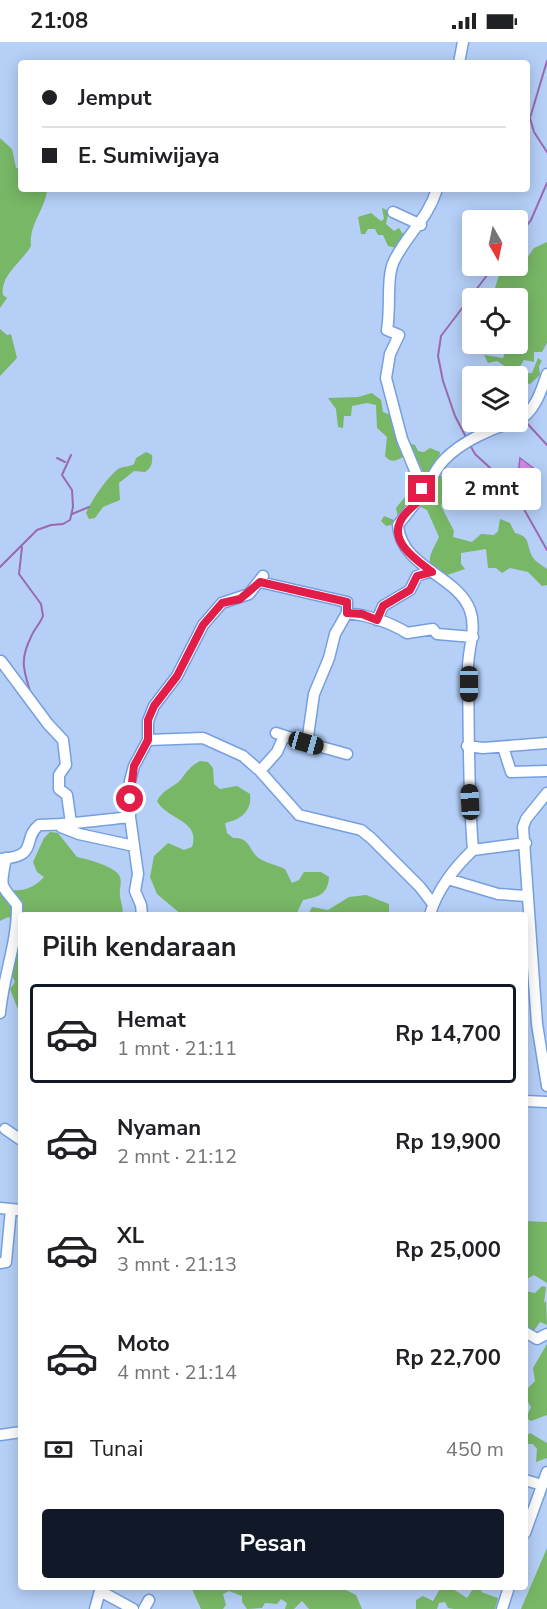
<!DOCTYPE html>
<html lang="id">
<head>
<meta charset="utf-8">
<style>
	body { margin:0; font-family:"Nunito Sans",sans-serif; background:#f6f6f6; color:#202124; height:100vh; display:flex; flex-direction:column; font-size:22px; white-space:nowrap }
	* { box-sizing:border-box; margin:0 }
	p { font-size:20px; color:#757577 }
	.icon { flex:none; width:33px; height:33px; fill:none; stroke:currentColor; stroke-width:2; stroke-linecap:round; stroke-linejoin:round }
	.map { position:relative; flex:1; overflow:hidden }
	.drawer { position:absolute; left:18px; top:870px; width:510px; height:678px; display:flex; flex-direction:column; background:#fff; border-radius:6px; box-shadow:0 3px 15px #0003 }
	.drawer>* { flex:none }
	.top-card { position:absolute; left:18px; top:18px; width:512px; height:132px; border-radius:6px; box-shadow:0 3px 15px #0003; display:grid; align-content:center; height:132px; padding:0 24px; background:#fff }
	.needle { width:39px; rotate:171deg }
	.controls { position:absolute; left:462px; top:168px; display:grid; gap:12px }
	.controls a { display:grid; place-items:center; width:66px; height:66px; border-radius:6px; background:#fff; box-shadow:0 3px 15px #0003; font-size:30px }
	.end { position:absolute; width:27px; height:27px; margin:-14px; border:8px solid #e11d48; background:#fff; box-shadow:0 0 0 3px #fff }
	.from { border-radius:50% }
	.bubble { position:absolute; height:42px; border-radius:6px; background:#fff; box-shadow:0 3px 15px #0003; font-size:20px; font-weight:700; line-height:42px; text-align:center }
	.car { position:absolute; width:18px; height:36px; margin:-18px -9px; border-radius:8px; box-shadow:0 0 4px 2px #0007; background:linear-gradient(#222 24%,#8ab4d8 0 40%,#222 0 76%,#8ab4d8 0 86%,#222 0) }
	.top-card b { display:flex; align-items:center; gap:21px; height:57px; font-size:22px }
	.top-card b+b { border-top:2px solid #e0e0e0 }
	.top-card i { width:15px; height:15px; background:#202124 }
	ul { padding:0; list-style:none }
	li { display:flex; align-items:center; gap:18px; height:99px; margin:0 12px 9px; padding:0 12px; border:3px solid transparent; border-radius:6px }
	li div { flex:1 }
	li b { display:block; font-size:22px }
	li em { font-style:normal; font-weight:700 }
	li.active { border-color:#111827 }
	li>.icon { width:54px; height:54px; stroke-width:1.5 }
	h2 { padding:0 24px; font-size:27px; line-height:72px }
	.pay { display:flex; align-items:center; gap:15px; height:66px; padding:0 24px; font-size:22px }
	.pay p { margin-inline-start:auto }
	.action { display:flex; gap:12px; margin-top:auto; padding:12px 24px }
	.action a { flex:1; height:69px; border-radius:6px; background:#111827; color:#fff; font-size:24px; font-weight:700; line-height:69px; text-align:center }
	.status { display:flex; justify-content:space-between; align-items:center; height:42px; padding:0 30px; background:#fff; direction:ltr }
	.status svg { height:16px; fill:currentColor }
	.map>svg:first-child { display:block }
</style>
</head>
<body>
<div class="status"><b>21:08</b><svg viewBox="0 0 49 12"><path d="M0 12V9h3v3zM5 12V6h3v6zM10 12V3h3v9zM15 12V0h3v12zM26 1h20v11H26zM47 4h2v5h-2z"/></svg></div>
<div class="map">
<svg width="547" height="1567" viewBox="0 0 547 1567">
	<rect width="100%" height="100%" fill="#b5cff7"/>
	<path fill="#78b766" d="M0 96 12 107 16 126 21 127V147L47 149C44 169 29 182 31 204 22 220 0 233 3 253L7 256 0 266Z
		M382 166 389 169 386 182 394 189 399 186 402 191 407 192 397 206 388 204 383 193H378L375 187H368L365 192H361L358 175 371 171 381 179 384 177Z
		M547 200V301L542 310H534V320L524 318 518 328 509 327 497 319 488 321 484 313 503 316 507 304 518 302V256H479L485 246H495L500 230 515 226 517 230 534 206Z
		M472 265 473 302H464L463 298 470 283 468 277Z
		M0 287 7 293 11 292 17 316 0 334Z
		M538 316 542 319 539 324 540 333 530 342 521 340 518 347 517 332 532 331Z
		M372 351 381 358 383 370 393 374 405 400 415 403 418 409 424 410 430 406 440 410 437 432 453 439 458 449 456 455 444 459 441 464 454 489 453 495 472 500 481 492 494 493 498 489 500 477 510 481 515 491C531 495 526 502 532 514 535 520 542 523 547 527V543L542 544 528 530 510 526 502 531 496 526H488L486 507 461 511V522L465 527 441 535C423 520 430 514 439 495L427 468 421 465C406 468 405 481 386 484L381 479 384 474 399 480 396 466 404 456 415 454 414 440 423 432C422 423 416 417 407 413 398 417 393 423 385 414L387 395 377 386 376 363 367 361 352 364 351 374H344L343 386 338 385 336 367 328 356 358 355Z
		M146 410 152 413C153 421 151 426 145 430L134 429 119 441 120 458 103 465 95 476 89 477 86 471C91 459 110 431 120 426 125 424 129 425 134 422L136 416Z
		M474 434 488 449 481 454V463H474L469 466 461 452 466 450 469 438Z
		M200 719 208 720 213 726 214 742 220 747 237 744 250 752C252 769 241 778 225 781L227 791 233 796C252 795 248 811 262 818 269 822 277 823 285 827L292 841 299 838 304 830H321L329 835C328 852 319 855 303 858L296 873H182L157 852 150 835 154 814 168 801 184 808 192 805C201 778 167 778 157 759 165 745 176 745 182 736 188 728 191 724 200 719Z
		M50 790 58 791 77 815C87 817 117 825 120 835 122 841 119 848 120 854 121 862 124 866 122 873H21V975L10 947 15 940 11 931 16 913 8 896 17 880 8 875 0 879V845C17 851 31 849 44 835L37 830 33 820 44 796Z
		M366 853 389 862V873H308L312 865 328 868 349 855Z
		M525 1179 547 1180V1241L534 1233 525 1238Z
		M542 1244 546 1245 544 1261 546 1259 547 1283 540 1280 533 1290 525 1289V1249L535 1251Z
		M547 1302V1373L531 1379 526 1376 531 1365 526 1357V1348L535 1339 533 1326Z
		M530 1391 547 1401V1416L536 1420 537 1407 533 1402H525V1395Z
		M547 1506V1567H521Z
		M191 1545H345L346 1548 356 1553 362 1567H309L302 1559 294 1567H285L287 1561 281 1557 277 1562 265 1561 262 1566 247 1567 242 1560V1554L229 1549 223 1552 226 1563 223 1567H201Z
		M441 1545H450L467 1556 474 1545H483L481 1550 498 1556 495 1567H454L448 1566 445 1560 439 1561 437 1567H416V1558L423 1554 433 1559Z"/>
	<path fill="#d68ce9" stroke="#996ab2" stroke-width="1.5" d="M520 416 536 428 535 434 523 438 518 433Z"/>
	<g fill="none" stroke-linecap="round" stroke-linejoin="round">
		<path stroke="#996ab2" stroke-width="2" d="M547 19 530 76 534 90 547 110
			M518 195 531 178 547 141
			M525 379 547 403
			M466 395 455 374 443 339 438 314 441 294 494 224
			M470 403 475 412 512 446 547 508
			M57 416 65 420
			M72 472 89 465
			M22 505 19 532 41 562 43 574C40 582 34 587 31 595 19 619 24 629 31 652
			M0 525 37 488 51 483 63 482 70 478 73 465 72 448 62 433 71 413"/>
		<g stroke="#769fdf" stroke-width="13">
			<path id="minor" d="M459 21 463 0
				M393 170 421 183
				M518 378C534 372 542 347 547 332
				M424 450C430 440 435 427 444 418 461 400 490 387 513 380
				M260 540 347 560V571L335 592 329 616 314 652 307 701 347 712
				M347 571C367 573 390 580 407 591L433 587 437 592 473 595
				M377 578 383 564 410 548 417 534 431 529
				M1 619 48 682 63 698 66 723 59 733V747L67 753 71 781
				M276 691 307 701
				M148 698 203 696 243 714 260 729 299 773 361 788 371 796 420 845 433 862
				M467 704 483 706 547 701
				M503 705 511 730 547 729
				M260 729 277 710 284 694
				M547 751 526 777 523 785 537 982 547 1044
				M61 785 79 792 134 804
				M473 808 526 801
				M1 817C40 814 21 798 39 783 69 783 100 778 130 775
				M448 837 498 852 526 854
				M142 873 141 863 135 849 138 832 130 775V739L134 724 148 698V679L154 664 177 634 203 583 222 561 249 552 263 534
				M430 873C436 849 455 825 473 808 468 747 469 687 468 626 468 605 477 588 470 568 457 533 401 526 398 483L424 450 402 397 386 336 390 312 399 293 387 288C391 267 386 235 394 219 407 192 428 177 437 147
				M0 971C3 935 18 899 17 863 0 841 0 847 6 816
				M525 1059 547 1060
				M5 1087 21 1098
				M0 1166 21 1168
				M0 1221 6 1220 11 1167
				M525 1290 537 1297 547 1292
				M0 1393 21 1390
				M525 1438 542 1443
				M525 1491 547 1430
				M100 1549 133 1567
				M95 1567 101 1545
				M144 1567 149 1558
				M502 1567 509 1545"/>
		</g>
		<use href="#minor" stroke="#fff" stroke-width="10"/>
	</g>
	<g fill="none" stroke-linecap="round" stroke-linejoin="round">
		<path stroke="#e11d48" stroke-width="8" d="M130 757 134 724 148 698V678L154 664 177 634 203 583 222 561 240 557 260 540 347 560V571L362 572 377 578 383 564 410 548 417 534 432 530C418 519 390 501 400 480 404 470 415 463 423 455L422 447"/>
	</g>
</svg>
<div class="controls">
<a><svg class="needle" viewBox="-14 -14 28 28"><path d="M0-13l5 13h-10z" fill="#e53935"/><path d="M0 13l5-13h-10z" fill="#757577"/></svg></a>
<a><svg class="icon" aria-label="locate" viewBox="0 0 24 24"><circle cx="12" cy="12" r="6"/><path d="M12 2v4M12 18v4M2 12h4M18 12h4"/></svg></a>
<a><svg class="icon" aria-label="layers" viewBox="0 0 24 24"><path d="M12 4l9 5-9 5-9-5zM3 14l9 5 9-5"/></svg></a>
</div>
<i class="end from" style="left:130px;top:757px"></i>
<i class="end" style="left:422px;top:447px"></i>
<div class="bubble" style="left:442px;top:426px;width:99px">2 mnt</div>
<i class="car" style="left:469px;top:642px;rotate:180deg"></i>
<i class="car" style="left:306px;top:701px;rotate:106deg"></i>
<i class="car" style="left:470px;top:760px;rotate:357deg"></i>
<div class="top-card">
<b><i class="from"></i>Jemput</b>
<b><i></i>E. Sumiwijaya</b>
</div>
<section class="drawer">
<h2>Pilih kendaraan</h2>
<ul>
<li class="active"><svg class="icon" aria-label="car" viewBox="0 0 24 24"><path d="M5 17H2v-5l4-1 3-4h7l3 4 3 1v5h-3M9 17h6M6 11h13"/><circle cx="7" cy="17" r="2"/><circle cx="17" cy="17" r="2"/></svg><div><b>Hemat</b><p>1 mnt · 21:11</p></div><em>Rp 14,700</em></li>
<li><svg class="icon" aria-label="car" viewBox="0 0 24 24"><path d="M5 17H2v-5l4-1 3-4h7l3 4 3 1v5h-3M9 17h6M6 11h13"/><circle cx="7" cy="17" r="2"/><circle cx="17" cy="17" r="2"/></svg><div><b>Nyaman</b><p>2 mnt · 21:12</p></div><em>Rp 19,900</em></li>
<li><svg class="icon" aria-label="car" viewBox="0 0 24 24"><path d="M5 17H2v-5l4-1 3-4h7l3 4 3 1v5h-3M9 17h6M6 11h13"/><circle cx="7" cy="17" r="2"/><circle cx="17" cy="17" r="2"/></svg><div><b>XL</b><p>3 mnt · 21:13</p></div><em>Rp 25,000</em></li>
<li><svg class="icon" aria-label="car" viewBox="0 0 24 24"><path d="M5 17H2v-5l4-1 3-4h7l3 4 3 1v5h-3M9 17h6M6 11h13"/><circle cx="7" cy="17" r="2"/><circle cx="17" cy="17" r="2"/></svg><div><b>Moto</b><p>4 mnt · 21:14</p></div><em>Rp 22,700</em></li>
</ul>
<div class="pay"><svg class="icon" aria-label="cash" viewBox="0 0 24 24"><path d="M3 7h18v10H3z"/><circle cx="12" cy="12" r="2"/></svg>Tunai<p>450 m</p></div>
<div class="action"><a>Pesan</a></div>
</section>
</div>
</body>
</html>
